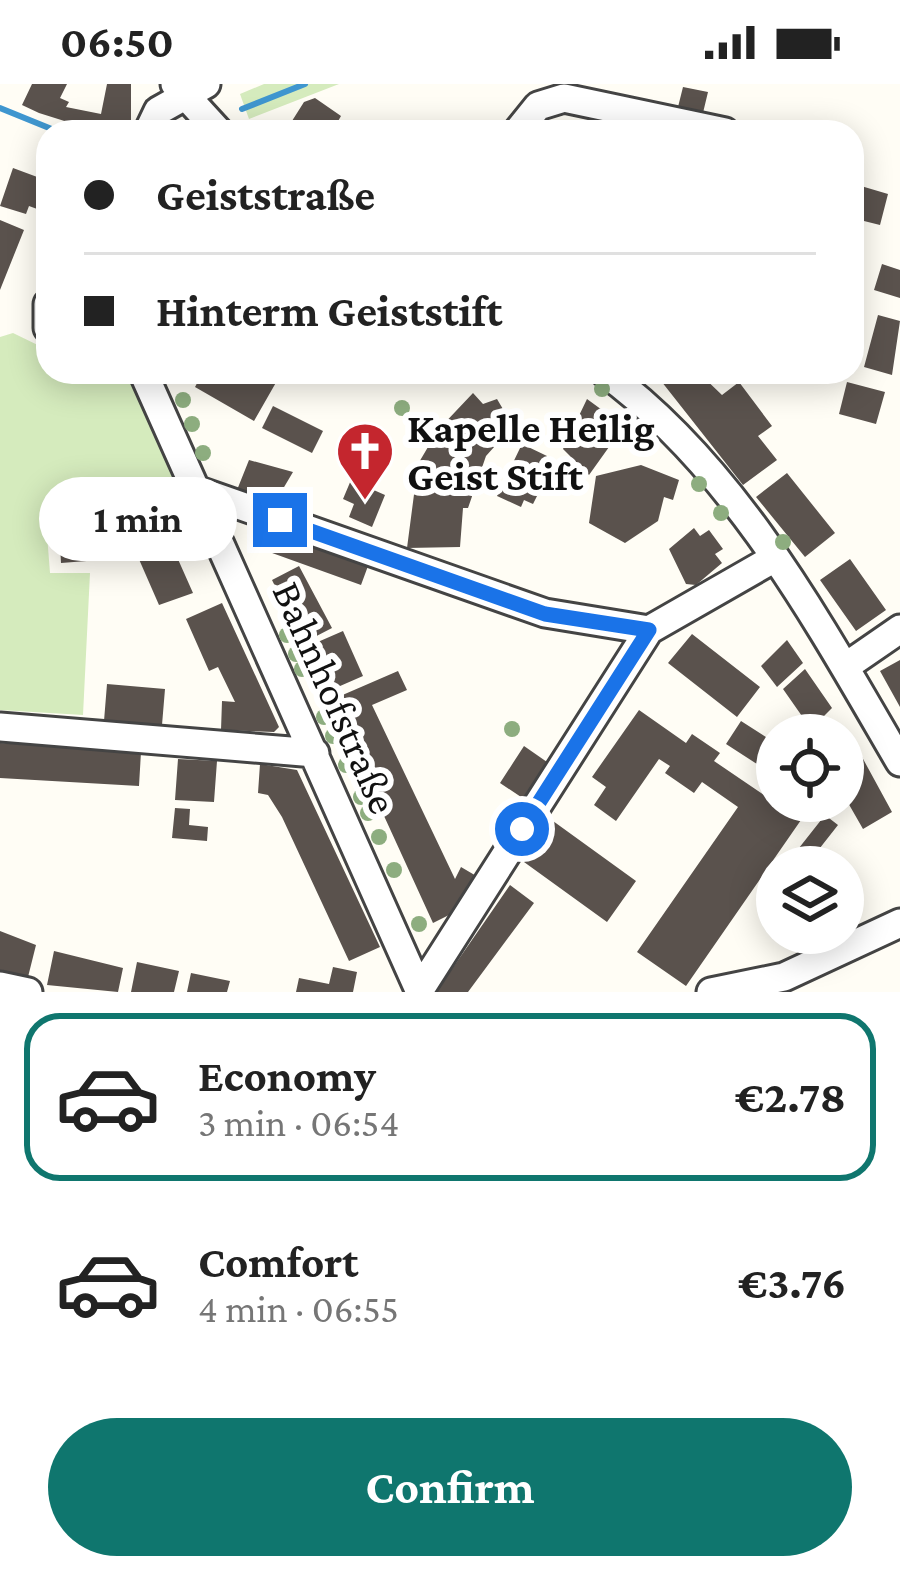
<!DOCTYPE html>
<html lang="en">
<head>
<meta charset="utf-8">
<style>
	body { margin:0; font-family:"Crimson Pro",serif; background:#f6f6f6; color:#222; height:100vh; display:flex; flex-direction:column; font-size:45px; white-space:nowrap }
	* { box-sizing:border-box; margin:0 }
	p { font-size:39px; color:#767676 }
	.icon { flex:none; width:66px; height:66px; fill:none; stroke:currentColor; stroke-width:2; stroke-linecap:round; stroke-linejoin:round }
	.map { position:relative; height:908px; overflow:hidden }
	.side { display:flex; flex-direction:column; background:#fff; flex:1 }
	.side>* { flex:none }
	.guide { position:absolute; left:36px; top:36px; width:828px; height:264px; border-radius:36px; box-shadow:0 6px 30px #0003; display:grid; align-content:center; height:264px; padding:0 48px; background:#fff }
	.tools { position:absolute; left:756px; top:630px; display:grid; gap:24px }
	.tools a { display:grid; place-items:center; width:108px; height:108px; border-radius:50%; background:#fff; box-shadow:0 6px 30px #0003; font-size:60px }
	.end { position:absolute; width:54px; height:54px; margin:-27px; border:15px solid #1a73e8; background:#fff; box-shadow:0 0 0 6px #fff }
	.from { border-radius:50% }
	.bubble { position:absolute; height:84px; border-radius:42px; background:#fff; box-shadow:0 6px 30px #0003; font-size:39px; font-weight:700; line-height:84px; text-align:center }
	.guide b { display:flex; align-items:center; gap:42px; height:114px; font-size:45px }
	.guide b+b { border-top:3px solid #e0e0e0 }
	.guide i { width:30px; height:30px; background:#222 }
	ul { padding:21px 0 0; list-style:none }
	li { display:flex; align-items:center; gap:36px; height:168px; margin:0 24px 18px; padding:0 24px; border:6px solid transparent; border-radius:36px }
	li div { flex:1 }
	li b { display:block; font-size:45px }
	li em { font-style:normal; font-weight:700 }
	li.current { border-color:#0f766e }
	li>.icon { width:108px; height:108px; stroke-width:1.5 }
	.action { display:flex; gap:24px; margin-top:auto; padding:24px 48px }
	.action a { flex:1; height:138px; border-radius:72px; background:#0f766e; color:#fff; font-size:48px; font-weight:700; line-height:138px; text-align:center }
	.status { display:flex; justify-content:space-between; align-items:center; height:84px; padding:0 60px; background:#fff; direction:ltr }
	.status svg { height:33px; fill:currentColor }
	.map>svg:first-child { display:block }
</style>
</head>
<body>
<div class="status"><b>06:50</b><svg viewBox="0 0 49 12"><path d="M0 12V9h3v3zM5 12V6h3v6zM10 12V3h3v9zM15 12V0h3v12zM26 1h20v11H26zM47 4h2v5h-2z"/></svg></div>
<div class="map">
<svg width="900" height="908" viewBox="0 0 900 908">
	<rect width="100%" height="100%" fill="#fffdf5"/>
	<path fill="#d5ebbd" d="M264 0H339L249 35 240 10Z
		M13 249 48 266V288H129L183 419 45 425 50 489H90L83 631 0 626V253Z"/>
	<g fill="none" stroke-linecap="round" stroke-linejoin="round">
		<path stroke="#3f96cf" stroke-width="6" d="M0 24 59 48
			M242 25 305 0"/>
	</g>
	<path fill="#5a524d" d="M32 0H67L60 14 69 18 66 23 101 30 107 0H131V45L74 40 39 29 22 21Z
		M683 3 708 8 702 33 677 27Z
		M315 14 341 32 332 48H285L304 18Z
		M13 84 48 97V129L29 122 26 130 0 122Z
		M861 102 888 110 880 141 852 134Z
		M0 136 24 146 0 206Z
		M882 180 900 186V214L874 206Z
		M878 231 900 237 892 291 864 283Z
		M203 288 258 290 282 288 254 337 195 303Z
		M654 288H698L722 311 739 298 772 342 758 352 777 376 743 401Z
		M847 298 885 308 876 340 839 330Z
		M473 309 483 320 497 315 513 342 486 372 468 424H463L460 463 407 464 418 380 438 346Z
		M587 315 624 342 589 391 563 365Z
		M273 322 323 347 312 369 262 344Z
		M522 360 547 372 532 405 539 408 533 420 524 416 521 423 497 412Z
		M249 376 293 388 274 420 237 406Z
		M641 381 679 396 673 416 664 413 658 437 625 459 589 439 596 392Z
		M787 389 835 449 805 473 756 413Z
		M351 396 385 411 372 443 349 433 354 420 343 415Z
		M161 437 193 509 159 521 138 473 61 479 59 442Z
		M694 444 700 452 709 446 723 465 715 470 722 479 696 501 686 500 669 465Z
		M268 446 368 482 361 501 261 465Z
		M850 475 886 526 856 547 820 496Z
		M299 482 332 544 303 559 272 496Z
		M222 519 279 643 274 648 221 646 222 617 235 618 218 583 209 587 186 535Z
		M343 547 363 592 324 609 304 564Z
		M692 550 760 603 737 633 668 579Z
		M787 556 803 579 777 603 761 582Z
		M900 576V623L880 587Z
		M805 585 832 624 811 645 783 605Z
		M398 587 407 606 372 621 455 795 461 783 478 793 465 823 433 839 331 616Z
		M107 600 165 605 162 641 104 637Z
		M639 626 686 659 692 650 720 669 714 677 801 736 686 902 637 868 738 723 702 698 694 709 665 689 670 682 659 675 616 737 594 721 606 703 592 693Z
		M741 637 777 660V693L726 660Z
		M0 659 141 668 139 702 0 694Z
		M524 662 547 678 524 715 500 699Z
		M856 662 892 728 863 745 843 710V670Z
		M178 675 217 677 214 718 175 716Z
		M260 680 297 686 380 863 349 877 282 733 268 711 258 709Z
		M175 724 190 725 189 741 208 743 207 757 172 754Z
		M825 731 838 741 805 783H784Z
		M553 737 636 797 607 838 524 778Z
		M510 801 534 819 468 908H436Z
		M0 847 36 861 27 897 0 891Z
		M54 867 123 884 118 908 47 901Z
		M137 878 179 887 174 908H131Z
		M333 883 357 888 353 908H296L299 894 329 900Z
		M191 889 230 897 227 908H187Z"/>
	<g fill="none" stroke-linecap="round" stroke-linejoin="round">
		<g stroke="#444" stroke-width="33">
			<path id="minor" d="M175 0 219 48
				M148 48 158 27 206 0
				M517 48 538 22 564 14 725 48
				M48 220V244
				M143 288 420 908
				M604 288C735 383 820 541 900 678
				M199 407 545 529 649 546
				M845 583 900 545
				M0 643 315 669
				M0 902 28 908
				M421 904 649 546 773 475
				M711 908 784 893 900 839"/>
		</g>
		<use href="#minor" stroke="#fff" stroke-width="27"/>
	</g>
	<g fill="#8dad7f">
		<circle cx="602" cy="305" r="8"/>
		<circle cx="183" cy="316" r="8"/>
		<circle cx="402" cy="324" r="8"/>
		<circle cx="192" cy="340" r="8"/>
		<circle cx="203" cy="369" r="8"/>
		<circle cx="699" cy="400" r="8"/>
		<circle cx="721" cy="429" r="8"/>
		<circle cx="783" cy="458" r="8"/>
		<circle cx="287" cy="551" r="8"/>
		<circle cx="296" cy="570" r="8"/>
		<circle cx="302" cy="585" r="8"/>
		<circle cx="324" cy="633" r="8"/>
		<circle cx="512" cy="645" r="8"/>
		<circle cx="333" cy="652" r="8"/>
		<circle cx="346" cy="681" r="8"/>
		<circle cx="361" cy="713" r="8"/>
		<circle cx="368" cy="729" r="8"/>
		<circle cx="379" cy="753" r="8"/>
		<circle cx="394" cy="786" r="8"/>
		<circle cx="419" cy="840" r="8"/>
	</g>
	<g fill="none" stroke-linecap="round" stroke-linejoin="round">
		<path stroke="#1a73e8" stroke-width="15" d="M280 436 545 530 649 546 522 745"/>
	</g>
	<defs>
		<g id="church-pin" transform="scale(3)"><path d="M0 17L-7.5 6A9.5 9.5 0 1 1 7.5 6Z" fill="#c4262e" stroke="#fff"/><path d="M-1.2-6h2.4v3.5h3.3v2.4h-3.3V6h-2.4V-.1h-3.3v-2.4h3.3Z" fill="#fff"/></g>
	</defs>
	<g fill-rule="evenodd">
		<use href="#church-pin" x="365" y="367"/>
	</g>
	<g text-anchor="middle" stroke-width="12" stroke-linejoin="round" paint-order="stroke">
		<g font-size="42" font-weight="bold" fill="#111" stroke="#fff" text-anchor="start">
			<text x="407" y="358">Kapelle Heilig<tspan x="407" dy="48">Geist Stift</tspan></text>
		</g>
		<g font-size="42" fill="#111" stroke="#fff">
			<text transform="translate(336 613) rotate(66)" y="15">Bahnhofstraße</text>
		</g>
	</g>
</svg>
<div class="tools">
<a><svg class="icon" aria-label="locate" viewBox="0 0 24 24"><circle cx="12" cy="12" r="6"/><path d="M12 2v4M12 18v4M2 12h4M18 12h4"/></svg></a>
<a><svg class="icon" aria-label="layers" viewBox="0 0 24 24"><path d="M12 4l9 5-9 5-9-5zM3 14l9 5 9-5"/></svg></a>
</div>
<i class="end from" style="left:522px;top:745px"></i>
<i class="end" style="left:280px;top:436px"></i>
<div class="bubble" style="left:39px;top:393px;width:198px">1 min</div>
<div class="guide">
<b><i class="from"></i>Geiststraße</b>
<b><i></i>Hinterm Geiststift</b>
</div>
</div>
<section class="side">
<ul>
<li class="current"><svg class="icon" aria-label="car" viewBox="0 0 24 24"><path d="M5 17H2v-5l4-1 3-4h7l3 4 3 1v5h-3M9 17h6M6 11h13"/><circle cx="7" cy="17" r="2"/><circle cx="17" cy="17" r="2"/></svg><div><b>Economy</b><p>3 min · 06:54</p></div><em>€2.78</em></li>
<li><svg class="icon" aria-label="car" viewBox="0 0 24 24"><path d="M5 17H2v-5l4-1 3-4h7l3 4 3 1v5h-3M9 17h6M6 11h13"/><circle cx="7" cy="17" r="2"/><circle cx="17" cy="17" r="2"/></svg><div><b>Comfort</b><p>4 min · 06:55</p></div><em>€3.76</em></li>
</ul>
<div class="action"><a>Confirm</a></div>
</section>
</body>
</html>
